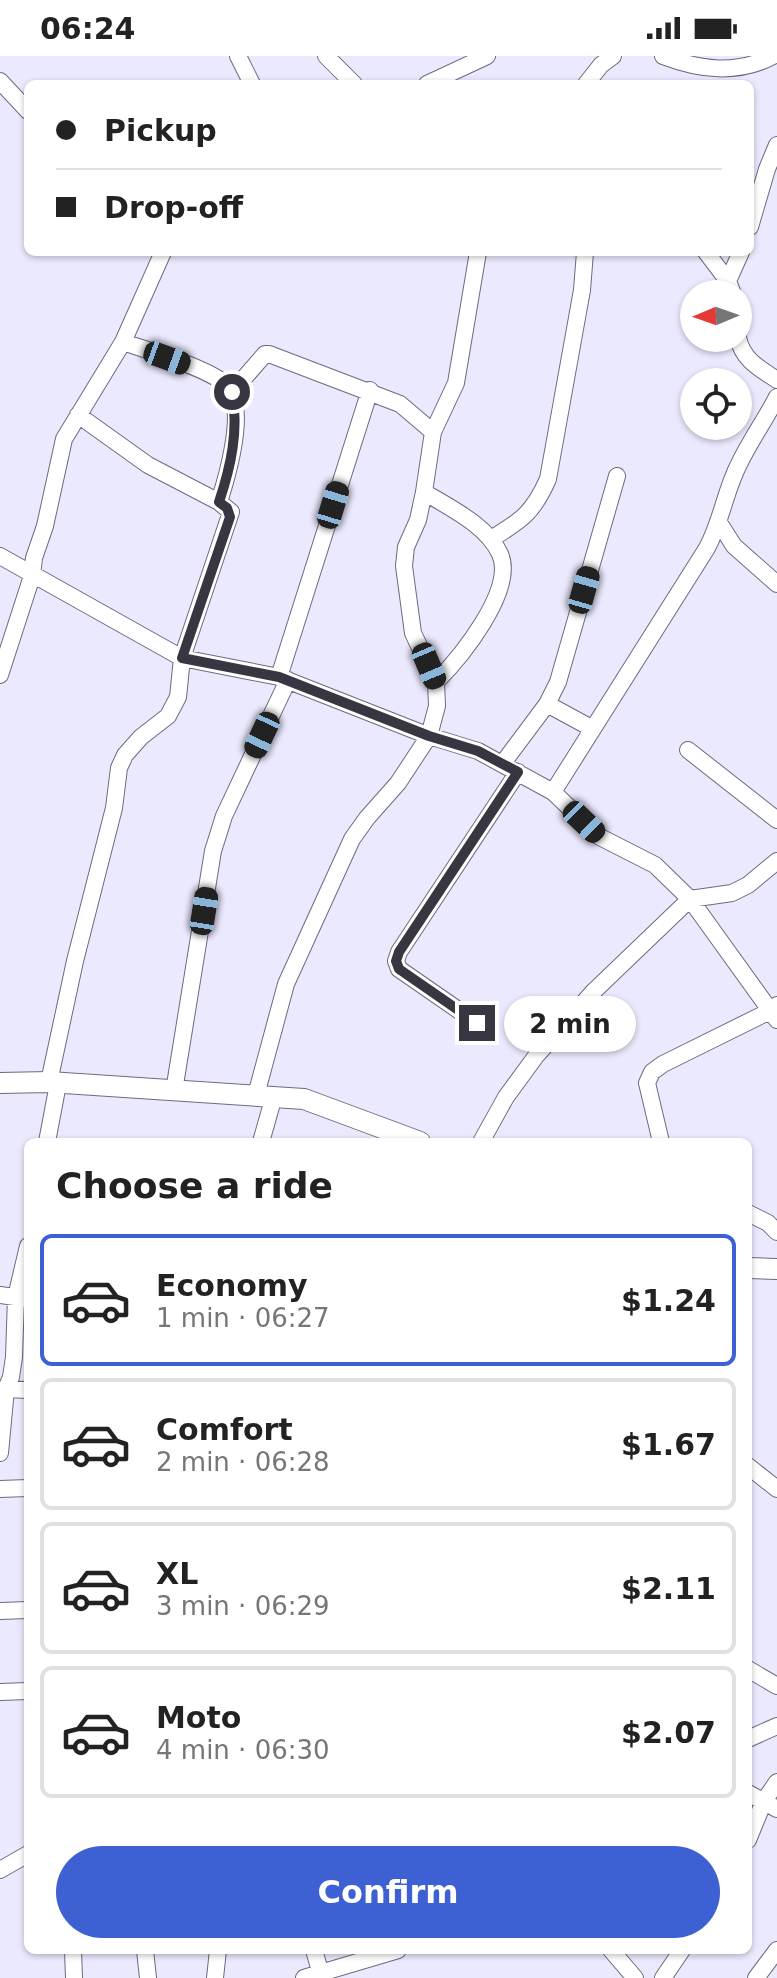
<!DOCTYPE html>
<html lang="en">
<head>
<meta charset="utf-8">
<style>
	body { margin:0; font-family:"DejaVu Sans",sans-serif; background:#f2f2f2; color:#222; height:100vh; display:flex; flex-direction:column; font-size:30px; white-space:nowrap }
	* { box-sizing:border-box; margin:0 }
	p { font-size:26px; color:#767676 }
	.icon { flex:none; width:44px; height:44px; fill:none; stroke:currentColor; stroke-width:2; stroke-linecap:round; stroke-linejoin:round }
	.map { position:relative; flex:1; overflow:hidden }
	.side { position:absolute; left:24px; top:1082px; width:728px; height:816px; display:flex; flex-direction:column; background:#fff; border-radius:12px; box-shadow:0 2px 6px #0004 }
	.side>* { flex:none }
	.guide { position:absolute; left:24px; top:24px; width:730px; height:176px; border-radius:12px; box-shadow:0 2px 6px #0004; display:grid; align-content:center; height:176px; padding:0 32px; background:#fff }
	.needle { width:52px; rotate:268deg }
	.controls { position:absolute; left:680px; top:224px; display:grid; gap:16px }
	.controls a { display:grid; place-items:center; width:72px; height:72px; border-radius:50%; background:#fff; box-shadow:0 2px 6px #0004; font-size:40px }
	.end { position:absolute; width:36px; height:36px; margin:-18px; border:10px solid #383741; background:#fff; box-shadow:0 0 0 4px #fff }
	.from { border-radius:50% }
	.bubble { position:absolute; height:56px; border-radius:28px; background:#fff; box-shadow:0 2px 6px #0004; font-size:26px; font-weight:800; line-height:56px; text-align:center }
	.car { position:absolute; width:24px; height:48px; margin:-24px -12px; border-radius:10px; box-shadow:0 0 6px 2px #0007; background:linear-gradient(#222 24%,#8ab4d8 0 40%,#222 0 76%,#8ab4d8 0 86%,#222 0) }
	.guide b { display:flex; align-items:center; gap:28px; height:76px; font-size:30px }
	.guide b+b { border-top:2px solid #e0e0e0 }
	.guide i { width:20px; height:20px; background:#222 }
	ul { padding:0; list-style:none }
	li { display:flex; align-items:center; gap:24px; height:132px; margin:0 16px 12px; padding:0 16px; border:4px solid #e0e0e0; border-radius:12px }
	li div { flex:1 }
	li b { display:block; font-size:30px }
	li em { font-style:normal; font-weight:800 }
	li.selected { border-color:#3d60d2 }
	li>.icon { width:72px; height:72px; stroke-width:1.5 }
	h2 { padding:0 32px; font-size:36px; line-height:96px }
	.button { display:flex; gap:16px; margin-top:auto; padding:16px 32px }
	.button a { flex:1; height:92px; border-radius:48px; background:#3d60d2; color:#fff; font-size:32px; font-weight:800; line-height:92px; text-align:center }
	.status { display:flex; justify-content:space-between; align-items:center; height:56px; padding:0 40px; background:#fff; direction:ltr }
	.status svg { height:22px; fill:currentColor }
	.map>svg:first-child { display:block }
</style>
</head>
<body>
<div class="status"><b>06:24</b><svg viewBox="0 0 49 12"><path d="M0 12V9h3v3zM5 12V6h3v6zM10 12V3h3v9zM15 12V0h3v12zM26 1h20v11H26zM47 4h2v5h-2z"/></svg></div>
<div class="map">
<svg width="777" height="1922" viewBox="0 0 777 1922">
	<rect width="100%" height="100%" fill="#ebe9fd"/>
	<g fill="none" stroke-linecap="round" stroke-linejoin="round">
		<g stroke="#6d6a80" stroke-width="18">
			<path id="minor" d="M238 0 252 28
				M326 0 354 28
				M663 0C700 14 737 19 773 0
				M0 25 28 55
				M427 28 487 0
				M586 28 601 9 613 0
				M750 171 767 113 777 89
				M706 196 728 225 733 238
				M728 225 741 196
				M738 282C743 304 759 312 777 324
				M123 286C146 294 216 314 229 332 246 356 227 421 219 446
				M232 336 265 298H269L400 348 433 376
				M424 436C450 452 487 469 500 498 516 534 460 602 436 626
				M720 468 734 490 777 528
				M491 483C522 464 533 457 548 423L582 234 585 196
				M0 500 182 602 279 621 429 680 478 695 553 736 600 781 655 809 690 843 777 964
				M0 619 32 520 34 502 45 470 64 383 123 286 163 196
				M279 621 370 334
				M547 648 593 673
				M688 694 777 764
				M503 707 547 648 558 626 617 420
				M553 736 707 492C722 464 725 435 739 408 750 385 765 364 777 341
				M477 967 399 913 396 905 399 896 518 716
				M49 1026 75 905 114 752 119 712 125 699 141 681 168 660 178 641 182 602 231 456 219 446 148 409 78 359
				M174 1035 213 795 224 760 288 624
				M256 1039 286 928 352 783 367 762 398 727 429 680 437 650 436 626 413 577 404 510 406 491 418 464 424 436 433 376 456 327 478 196
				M47 1086 58 1028
				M261 1086 274 1040
				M481 1086 506 1041 536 1000 593 936 690 843 732 837 748 829 777 805
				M661 1086 647 1027 652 1016 663 1008 770 955 777 949
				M748 1157 768 1167 777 1176
				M0 1239 28 1243
				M6 1333 28 1334
				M0 1397 6 1333 11 1321 14 1301 16 1241 28 1190
				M748 1410 777 1433
				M0 1433 28 1432
				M0 1555 28 1554
				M748 1613 777 1630
				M0 1636 28 1635
				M748 1683 777 1670
				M748 1737 777 1753
				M748 1784 764 1745 777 1726
				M0 1814 28 1798
				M73 1894 74 1922
				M145 1894 148 1922
				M314 1894 322 1922
				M611 1894 635 1922
				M215 1922 218 1894
				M304 1922 398 1894
				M663 1922 682 1894
				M756 1922 777 1894"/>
		</g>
		<g stroke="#6d6a80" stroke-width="22">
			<path id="tertiary" d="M0 1027 49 1026 304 1043 420 1086
				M748 1212 777 1213"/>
		</g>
		<use href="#minor" stroke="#fff" stroke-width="16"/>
		<use href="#tertiary" stroke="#fff" stroke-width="20"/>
	</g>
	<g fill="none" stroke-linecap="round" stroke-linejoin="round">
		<path stroke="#383741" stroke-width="10" d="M232 336C239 374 231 410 219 446L227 452 230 461 182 602 279 621 429 680 478 695 518 716 399 896 396 905 399 913 477 967"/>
	</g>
</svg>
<div class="controls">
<a><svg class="needle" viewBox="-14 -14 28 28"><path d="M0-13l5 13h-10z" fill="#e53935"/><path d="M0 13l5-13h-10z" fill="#767676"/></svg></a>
<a><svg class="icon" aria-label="locate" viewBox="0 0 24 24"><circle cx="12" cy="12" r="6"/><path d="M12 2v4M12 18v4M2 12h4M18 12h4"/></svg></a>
</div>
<i class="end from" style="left:232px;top:336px"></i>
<i class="end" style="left:477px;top:967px"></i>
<div class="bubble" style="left:504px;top:940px;width:132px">2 min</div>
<i class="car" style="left:167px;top:302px;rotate:110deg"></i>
<i class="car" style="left:333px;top:449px;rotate:17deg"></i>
<i class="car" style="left:584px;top:534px;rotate:16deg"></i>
<i class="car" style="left:429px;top:610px;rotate:157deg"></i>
<i class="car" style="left:262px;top:679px;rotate:205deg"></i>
<i class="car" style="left:584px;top:766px;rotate:134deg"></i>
<i class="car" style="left:204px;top:855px;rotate:9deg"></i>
<div class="guide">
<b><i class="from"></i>Pickup</b>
<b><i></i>Drop-off</b>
</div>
<section class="side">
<h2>Choose a ride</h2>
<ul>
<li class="selected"><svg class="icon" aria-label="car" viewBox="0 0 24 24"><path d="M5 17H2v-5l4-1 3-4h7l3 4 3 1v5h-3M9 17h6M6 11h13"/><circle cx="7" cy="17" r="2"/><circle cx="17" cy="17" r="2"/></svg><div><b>Economy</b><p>1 min · 06:27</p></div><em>$1.24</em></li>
<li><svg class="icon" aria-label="car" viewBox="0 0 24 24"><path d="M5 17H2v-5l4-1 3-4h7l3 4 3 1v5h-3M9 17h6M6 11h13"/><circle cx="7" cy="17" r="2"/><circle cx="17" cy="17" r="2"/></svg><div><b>Comfort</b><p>2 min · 06:28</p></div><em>$1.67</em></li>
<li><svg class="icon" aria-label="car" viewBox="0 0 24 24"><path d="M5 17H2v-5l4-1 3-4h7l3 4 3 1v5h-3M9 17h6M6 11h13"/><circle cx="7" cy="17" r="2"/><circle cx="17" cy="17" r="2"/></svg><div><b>XL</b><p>3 min · 06:29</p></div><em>$2.11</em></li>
<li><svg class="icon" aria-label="car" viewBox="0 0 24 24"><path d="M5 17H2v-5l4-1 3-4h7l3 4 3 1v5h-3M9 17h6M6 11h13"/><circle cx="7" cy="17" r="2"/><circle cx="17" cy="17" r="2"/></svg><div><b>Moto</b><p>4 min · 06:30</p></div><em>$2.07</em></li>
</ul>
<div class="button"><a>Confirm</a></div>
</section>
</div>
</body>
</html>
